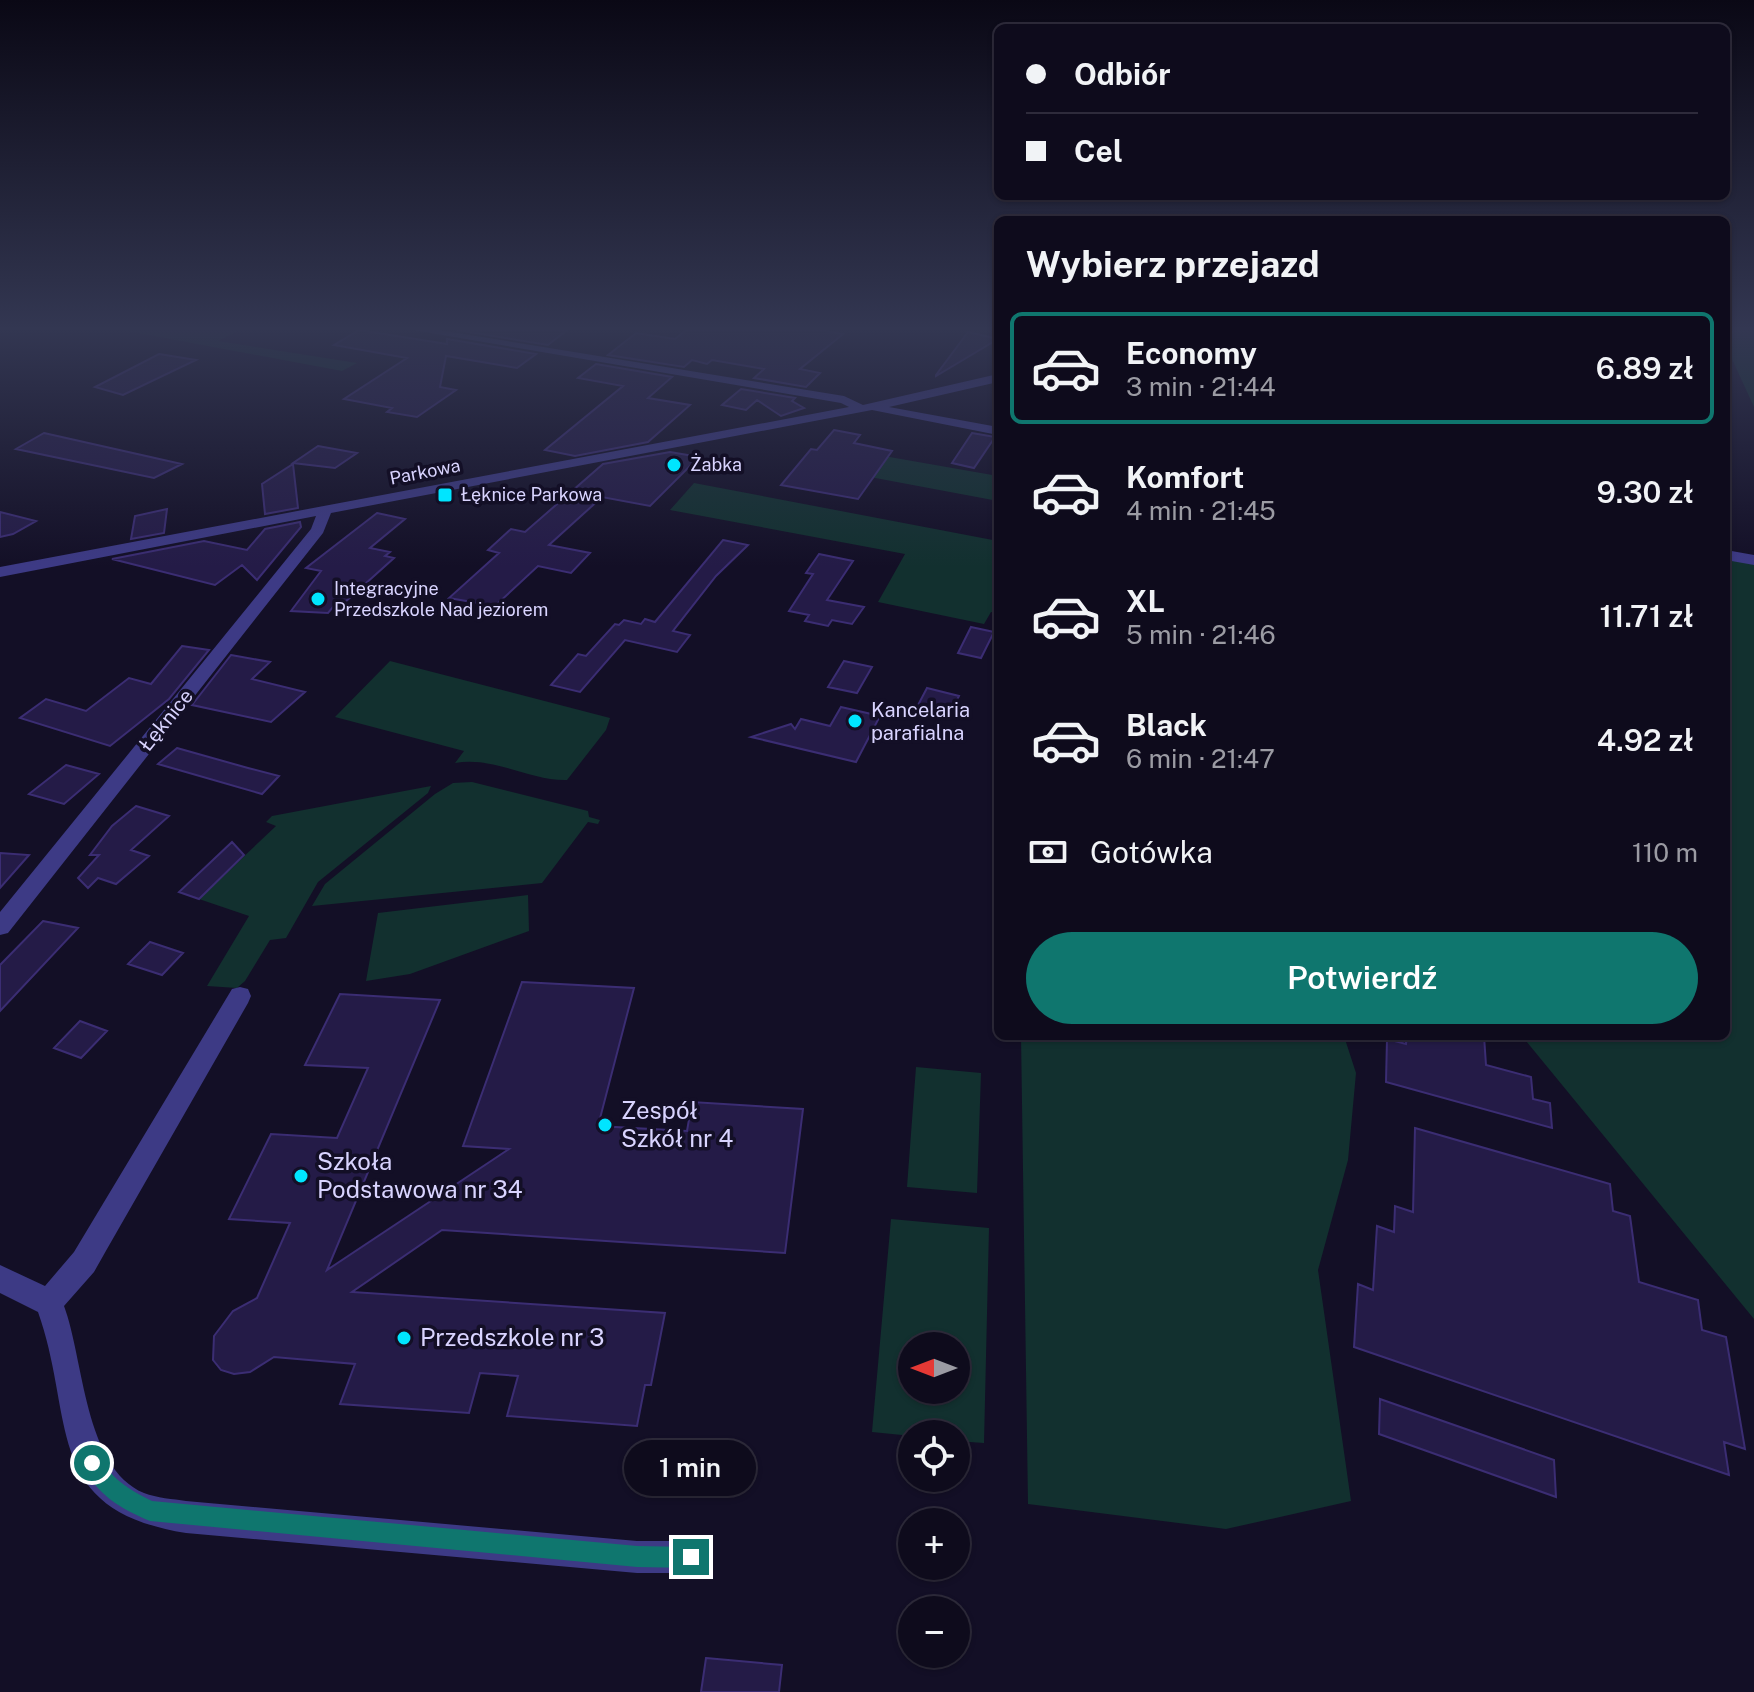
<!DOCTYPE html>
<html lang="pl">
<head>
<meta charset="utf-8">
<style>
	body { margin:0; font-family:"Public Sans",sans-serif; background:#171425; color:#f1f3f6; height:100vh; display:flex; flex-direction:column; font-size:30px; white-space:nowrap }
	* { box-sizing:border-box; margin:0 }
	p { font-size:26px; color:#9b9ba3 }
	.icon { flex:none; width:44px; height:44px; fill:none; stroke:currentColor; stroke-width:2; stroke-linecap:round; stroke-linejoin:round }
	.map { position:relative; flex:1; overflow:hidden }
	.sheet { position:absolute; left:994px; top:216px; width:736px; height:824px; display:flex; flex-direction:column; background:#0e0b1c; border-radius:12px; box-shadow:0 2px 6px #0004,0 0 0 2px #2e2b3b }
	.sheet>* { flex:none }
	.hud { position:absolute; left:994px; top:24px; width:736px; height:176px; border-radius:12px; box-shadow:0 2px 6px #0004,0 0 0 2px #2e2b3b; display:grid; align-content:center; height:176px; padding:0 32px; background:#0e0b1c }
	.needle { width:52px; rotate:270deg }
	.buttons { position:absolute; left:898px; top:1332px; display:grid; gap:16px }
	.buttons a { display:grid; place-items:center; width:72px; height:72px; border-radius:50%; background:#0e0b1c; box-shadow:0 2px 6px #0004,0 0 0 2px #2e2b3b; font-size:40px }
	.end { position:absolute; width:36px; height:36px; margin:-18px; border:10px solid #0f766e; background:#fff; box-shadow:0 0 0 4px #fff }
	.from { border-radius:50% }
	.bubble { position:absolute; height:56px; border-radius:28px; background:#0e0b1c; box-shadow:0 2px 6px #0004,0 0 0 2px #2e2b3b; font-size:26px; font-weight:600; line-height:56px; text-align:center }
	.hud b { display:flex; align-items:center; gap:28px; height:76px; font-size:30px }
	.hud b+b { border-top:2px solid #2e2b3b }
	.hud i { width:20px; height:20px; background:#f1f3f6 }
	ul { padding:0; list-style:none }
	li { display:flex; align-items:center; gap:24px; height:112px; margin:0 16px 12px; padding:0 16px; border:4px solid transparent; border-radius:12px }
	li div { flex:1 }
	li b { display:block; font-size:30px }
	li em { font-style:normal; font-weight:600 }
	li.active { border-color:#0f766e }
	li>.icon { width:72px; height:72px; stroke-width:1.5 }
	h2 { padding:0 32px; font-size:36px; line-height:96px }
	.pay { display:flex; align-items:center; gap:20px; height:88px; padding:0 32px; font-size:30px }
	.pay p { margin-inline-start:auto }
	.primary-button { display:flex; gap:16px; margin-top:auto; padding:16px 32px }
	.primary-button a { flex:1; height:92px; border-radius:48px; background:#0f766e; color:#fff; font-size:32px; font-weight:600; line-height:92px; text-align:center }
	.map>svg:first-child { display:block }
</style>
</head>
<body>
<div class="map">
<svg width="1754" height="1692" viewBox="0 0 1754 1692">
	<rect width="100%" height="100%" fill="#130f26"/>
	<path fill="#12302f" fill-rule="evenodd" d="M122 330H240L218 341 357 363 342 371Z
		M1726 330H1754V407L1726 346Z
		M844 449 998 476V501L854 474Z
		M694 483 998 541V614L991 612 984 624 878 602 905 554 670 510Z
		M1726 559 1754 564V1319L1522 1036H1726Z
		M390 661 610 718 606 730 567 780C529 781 494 756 455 763L464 751 335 717Z
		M472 782 588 811 589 817 600 820 598 824 588 822 542 883 312 906 325 884 435 794 453 783Z
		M431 786 428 793 318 882 286 938 270 940 245 981 237 988 207 986 249 916 199 899 276 826 266 822 272 816Z
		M528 895 529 931 410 974 366 981 378 913Z
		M1021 1036H1344L1356 1073 1348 1160 1318 1270 1351 1501 1226 1529 1028 1504Z
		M916 1067 981 1073 977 1193 907 1187Z
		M891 1219 989 1228 984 1443 956 1441V1434L912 1436 872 1432ZM912 1346H956V1390H912Z"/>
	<path fill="#241b47" stroke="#3b2d73" stroke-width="2" d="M359 330 447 344V339L536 354 517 368 446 356 440 387 456 390 417 417 387 412 392 408 344 399 407 358 334 345Z
		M457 330H567L548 345Z
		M686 330H821L843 334 800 369 820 373 806 387 754 378 764 369 712 360 707 364 692 360 684 367 608 355 636 333 675 339Z
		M968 332 998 339 936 376V375Z
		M159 354 196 360 123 395 95 387Z
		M596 364 672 377 648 398 690 405 648 442 575 456 545 450 623 386 578 378Z
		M741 389 795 398 792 401 804 408 781 416 757 400 746 410 722 405Z
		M834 430 860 435 854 443 892 451 858 499 781 485 811 449 817 450Z
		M44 433 155 458 182 464 154 478 16 449Z
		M972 433 995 437 974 468 952 463Z
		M318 446 357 453 335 468 293 463Z
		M670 452 699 457 650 506 602 497 549 545 590 553 571 573 538 566 495 606 449 598 499 553 488 550 511 529 525 532 603 464Z
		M293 464 298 508 265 514 262 484Z
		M167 509 164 533 131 539 135 516Z
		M0 512 36 521 13 534 0 537Z
		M377 513 405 519 370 548 390 552 385 556 394 558 345 602 339 600 328 613 291 611 321 571 306 568Z
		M300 522 301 527 257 580 242 565 215 585 112 559 204 541 247 550 265 529Z
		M723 540 748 545 716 576 673 631 690 635 677 652 625 640 580 692 551 685 578 654 586 656 615 624 619 625 624 620 641 624 645 619 655 622Z
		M819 554 853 561 827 600 864 607 852 624 832 620 828 626 805 621 809 615 789 611 813 574 806 573Z
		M971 627 994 632 981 658 958 653Z
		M182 646 209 650 169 699 110 746 20 718 46 699 86 711 129 678 151 684Z
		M231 655 270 662 252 679 305 692 271 722 192 705Z
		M844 661 872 667 857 693 828 687Z
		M927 688 959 696 950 714 917 707Z
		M841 707 880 716 856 762 751 737 791 724 795 729 801 719 830 726Z
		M177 748 248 768 279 776 262 794 158 764Z
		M66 765 99 774 64 804 29 794Z
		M136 806 169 816 131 850 149 856 116 884 98 878 88 888 78 878 99 855H90L112 826Z
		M232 842 244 855 199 899 179 892Z
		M0 853 29 855 0 888Z
		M43 921 78 928 0 1011V965Z
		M150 942 183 953 162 975 128 964Z
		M522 982 634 988 598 1126 687 1131 692 1102 803 1109 785 1253 442 1230 352 1292 665 1313 651 1385H645L637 1426 507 1416 518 1376 480 1373 469 1413 340 1404 355 1364 274 1357 250 1372 234 1374 221 1370 213 1360 214 1336 233 1311 257 1298 290 1223 229 1219 271 1134 337 1138 368 1068 305 1065 340 994 440 1000 327 1270 509 1149 463 1146Z
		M80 1021 107 1031 81 1058 54 1048Z
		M1407 1036H1484L1486 1065 1531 1077 1533 1099 1550 1103 1552 1128 1386 1082 1387 1039 1406 1044Z
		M1415 1128 1610 1184 1613 1211 1630 1216 1639 1282 1698 1300 1702 1330 1726 1337 1745 1449 1724 1442 1729 1475 1354 1347 1358 1284 1373 1290 1377 1226 1394 1232 1395 1206 1413 1212Z
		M1380 1399 1554 1460 1556 1497 1379 1434Z
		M706 1658 782 1665 779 1692H701Z"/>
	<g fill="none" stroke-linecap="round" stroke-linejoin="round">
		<path fill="#3d3a85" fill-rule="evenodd" d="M413 330H439L844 396 863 405 998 374V382L889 407 998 427V435L872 410 331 513 323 533 8 933 0 935V912L311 529 316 516 0 577V567L849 407 841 403Z
			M1726 550 1754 555V565L1726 560Z
			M240 987 248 989 251 996 248 1003 107 1249 94 1272 64 1306C84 1359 84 1468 144 1493 157 1498 173 1499 186 1501L637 1541H691L702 1546 707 1557 702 1568 691 1573H637L186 1533C41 1510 76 1419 38 1312L0 1293V1265L45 1286 74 1252 232 989Z"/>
	</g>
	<linearGradient id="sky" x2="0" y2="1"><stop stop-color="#0a0815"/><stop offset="0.58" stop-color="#333752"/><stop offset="1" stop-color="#333752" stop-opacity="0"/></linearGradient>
	<rect width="1754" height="567" fill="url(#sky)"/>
	<path fill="#0f766e" d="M92 1453C102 1457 103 1464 109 1471 121 1485 136 1493 152 1501L637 1546 691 1547 699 1550 702 1557 699 1565 691 1568 637 1567 150 1521C121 1509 95 1494 82 1463L85 1456Z"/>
	<g fill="#00e5ff" stroke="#130f26" stroke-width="3">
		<circle cx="674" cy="465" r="8"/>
		<rect x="437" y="487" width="16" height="16" rx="4"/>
		<circle cx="318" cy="599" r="8"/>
		<circle cx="855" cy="721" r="8"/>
		<circle cx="605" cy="1125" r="8"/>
		<circle cx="301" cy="1176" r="8"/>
		<circle cx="404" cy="1338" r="8"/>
	</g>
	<g text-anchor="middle" stroke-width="7" stroke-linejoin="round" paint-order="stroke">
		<g font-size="18" fill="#d9d4ff" stroke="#130f26" text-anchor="start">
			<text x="690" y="471">Żabka</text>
			<text x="461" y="501">Łęknice Parkowa</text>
			<text x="334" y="595">Integracyjne<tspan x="334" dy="21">Przedszkole Nad jeziorem</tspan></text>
		</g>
		<g font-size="18" fill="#d9d4ff" stroke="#130f26">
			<text transform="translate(425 472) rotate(-11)" y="6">Parkowa</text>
		</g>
		<g font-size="20" fill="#d9d4ff" stroke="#130f26" text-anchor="start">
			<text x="871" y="717">Kancelaria<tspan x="871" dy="23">parafialna</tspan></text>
		</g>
		<g font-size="20" fill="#d9d4ff" stroke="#130f26">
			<text transform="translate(166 720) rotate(-51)" y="7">Łęknice</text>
		</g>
		<g font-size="24" fill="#d9d4ff" stroke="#130f26" text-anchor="start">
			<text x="621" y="1119">Zespół<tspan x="621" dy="28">Szkół nr 4</tspan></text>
			<text x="317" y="1170">Szkoła<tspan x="317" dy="28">Podstawowa nr 34</tspan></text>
			<text x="420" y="1346">Przedszkole nr 3</text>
		</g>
	</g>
</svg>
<div class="buttons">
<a><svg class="needle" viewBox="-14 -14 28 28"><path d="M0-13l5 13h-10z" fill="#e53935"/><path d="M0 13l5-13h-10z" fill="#9b9ba3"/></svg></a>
<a><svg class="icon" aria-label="locate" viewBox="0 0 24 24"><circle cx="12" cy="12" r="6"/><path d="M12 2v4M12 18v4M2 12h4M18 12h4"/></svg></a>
<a>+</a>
<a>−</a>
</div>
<i class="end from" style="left:92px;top:1463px"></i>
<i class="end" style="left:691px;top:1557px"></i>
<div class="bubble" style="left:624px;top:1440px;width:132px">1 min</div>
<div class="hud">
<b><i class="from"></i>Odbiór</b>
<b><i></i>Cel</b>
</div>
<section class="sheet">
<h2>Wybierz przejazd</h2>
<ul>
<li class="active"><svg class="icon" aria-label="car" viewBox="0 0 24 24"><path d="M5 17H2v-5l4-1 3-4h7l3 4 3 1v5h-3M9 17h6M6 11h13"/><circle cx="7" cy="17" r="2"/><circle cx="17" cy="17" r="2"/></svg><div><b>Economy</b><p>3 min · 21:44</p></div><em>6.89 zł</em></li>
<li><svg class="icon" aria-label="car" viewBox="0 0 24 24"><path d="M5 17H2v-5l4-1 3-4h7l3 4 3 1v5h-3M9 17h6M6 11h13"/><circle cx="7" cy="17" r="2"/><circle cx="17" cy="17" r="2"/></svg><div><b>Komfort</b><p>4 min · 21:45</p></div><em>9.30 zł</em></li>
<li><svg class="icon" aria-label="car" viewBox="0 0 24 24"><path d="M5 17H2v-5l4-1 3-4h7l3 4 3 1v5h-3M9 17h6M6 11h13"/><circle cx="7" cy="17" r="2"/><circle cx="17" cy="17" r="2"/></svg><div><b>XL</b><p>5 min · 21:46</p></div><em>11.71 zł</em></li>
<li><svg class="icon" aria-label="car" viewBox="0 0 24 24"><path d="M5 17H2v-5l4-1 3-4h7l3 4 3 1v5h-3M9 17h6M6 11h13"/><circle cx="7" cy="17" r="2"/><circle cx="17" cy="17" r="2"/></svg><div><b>Black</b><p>6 min · 21:47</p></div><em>4.92 zł</em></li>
</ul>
<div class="pay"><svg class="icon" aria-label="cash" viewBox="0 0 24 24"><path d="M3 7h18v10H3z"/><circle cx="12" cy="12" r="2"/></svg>Gotówka<p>110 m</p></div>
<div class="primary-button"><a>Potwierdź</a></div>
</section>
</div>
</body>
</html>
